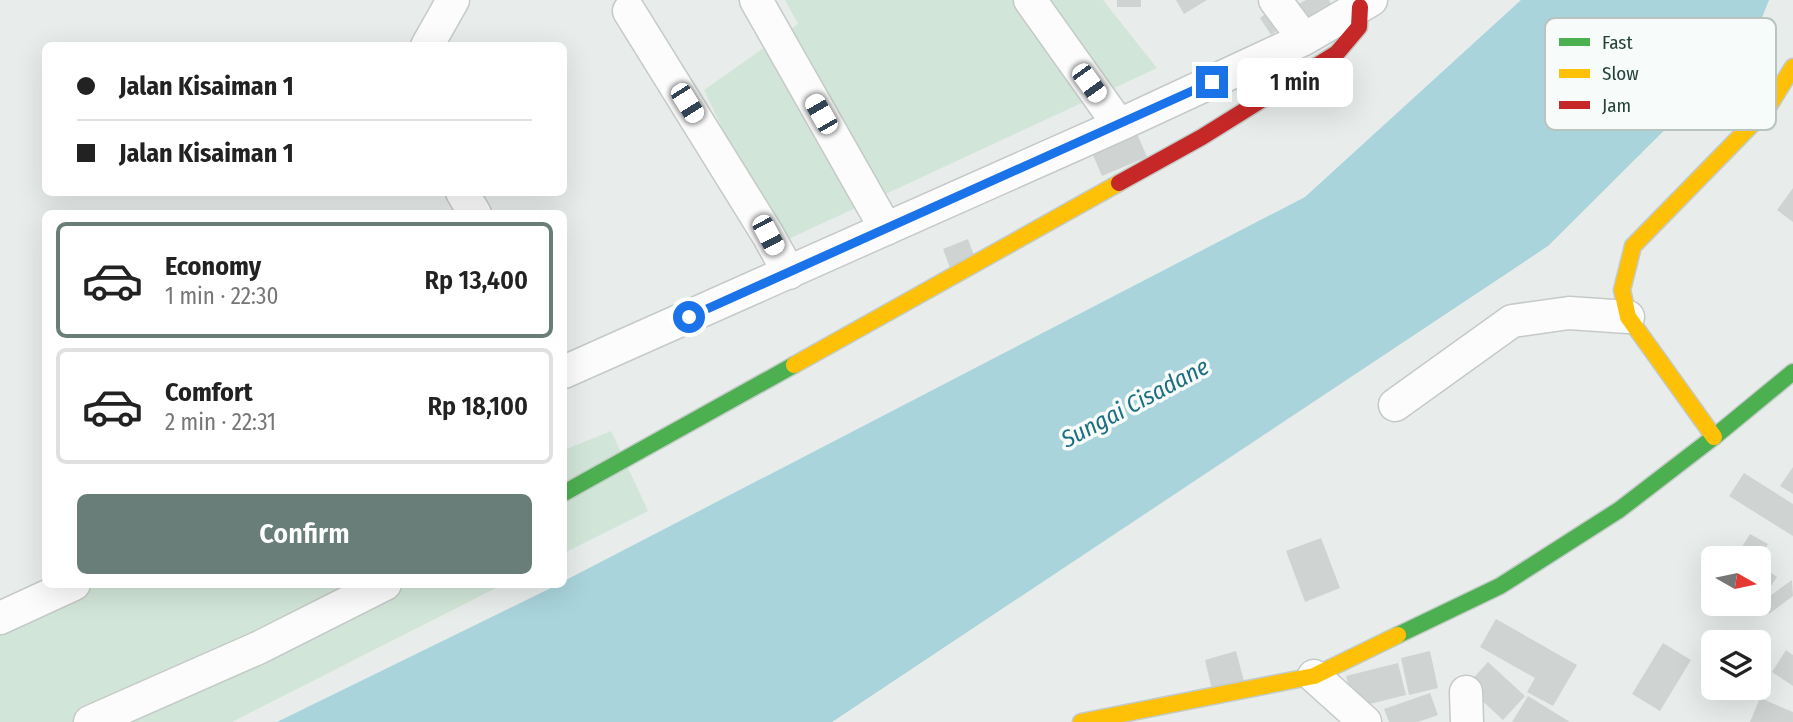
<!DOCTYPE html>
<html lang="en">
<head>
<meta charset="utf-8">
<style>
	body { margin:0; font-family:"Fira Sans Condensed",sans-serif; background:#f6f6f6; color:#222; height:100vh; display:flex; flex-direction:column; font-size:26px; white-space:nowrap }
	* { box-sizing:border-box; margin:0 }
	p { font-size:23px; color:#767676 }
	.icon { flex:none; width:38px; height:38px; fill:none; stroke:currentColor; stroke-width:2; stroke-linecap:round; stroke-linejoin:round }
	.map { position:relative; flex:1; overflow:hidden }
	.sheet { position:absolute; left:42px; top:210px; width:525px; height:378px; display:flex; flex-direction:column; background:#fff; border-radius:10px; box-shadow:0 7px 28px #0002 }
	.sheet>* { flex:none }
	.banner { position:absolute; left:42px; top:42px; width:525px; height:154px; border-radius:10px; box-shadow:0 7px 28px #0002; display:grid; align-content:center; height:154px; padding:0 35px; background:#fff }
	.needle { width:46px; rotate:99deg }
	.fabs { position:absolute; left:1701px; top:546px; display:grid; gap:14px }
	.fabs a { display:grid; place-items:center; width:70px; height:70px; border-radius:10px; background:#fff; box-shadow:0 7px 28px #0002; font-size:35px }
	.end { position:absolute; width:32px; height:32px; margin:-16px; border:9px solid #1a73e8; background:#fff; box-shadow:0 0 0 4px #fff }
	.from { border-radius:50% }
	.bubble { position:absolute; height:49px; border-radius:10px; background:#fff; box-shadow:0 7px 28px #0002; font-size:23px; font-weight:600; line-height:49px; text-align:center }
	.car { position:absolute; width:21px; height:42px; margin:-21px -10px; border-radius:9px; box-shadow:0 0 5px 2px #0007; background:linear-gradient(#fff 24%,#345 0 40%,#fff 0 76%,#345 0 86%,#fff 0) }
	.banner b { display:flex; align-items:center; gap:24px; height:66px; font-size:26px }
	.banner b+b { border-top:2px solid #e0e0e0 }
	.banner i { width:18px; height:18px; background:#222 }
	ul { padding:12px 0 0; list-style:none }
	li { display:flex; align-items:center; gap:21px; height:116px; margin:0 14px 10px; padding:0 21px; border:4px solid #e0e0e0; border-radius:10px }
	li div { flex:1 }
	li b { display:block; font-size:26px }
	li em { font-style:normal; font-weight:600 }
	li.active { border-color:#697e78 }
	li>.icon { width:63px; height:63px; stroke-width:1.5 }
	.primary-button { display:flex; gap:14px; margin-top:auto; padding:14px 35px }
	.primary-button a { flex:1; height:80px; border-radius:10px; background:#697e78; color:#fff; font-size:28px; font-weight:600; line-height:80px; text-align:center }
	.map>svg:first-child { display:block }
</style>
</head>
<body>
<div class="map">
<svg width="1793" height="722" viewBox="0 0 1793 722">
	<rect width="100%" height="100%" fill="#e8edeb"/>
	<path fill="#d1e6d8" d="M785 0H1103L1157 68 778 244 704 90 798 24Z
		M611 431 648 511 564 553V450Z
		M73 585H502L232 722H0V618Z"/>
	<path fill="#a9d4db" d="M1521 0H1769L1752 43 1548 246 832 722H277L557 585 564 584V581L1305 197Z"/>
	<path fill="#cfd4d2" d="M1117 0H1141V7H1117Z
		M1176 0H1207L1184 14Z
		M1306 0H1329L1335 12 1305 27 1295 6Z
		M1276 6 1288 23 1271 35 1260 18Z
		M1135 129 1147 157 1102 176 1090 148Z
		M1793 188V222L1777 210Z
		M968 239 975 258 950 268 943 249Z
		M1793 467V494L1780 486Z
		M1744 473 1793 504V536L1729 496Z
		M1750 534 1768 544 1759 558H1735Z
		M1321 538 1340 588 1305 602 1286 551Z
		M1761 566 1777 577 1759 604V569Z
		M1792 580 1793 596 1769 614 1760 603Z
		M1496 619 1577 665 1553 706 1527 692 1535 678 1480 647Z
		M1663 643 1691 660 1660 711 1632 694Z
		M1786 650 1793 655V686L1772 672Z
		M1236 651 1244 681 1212 690 1205 660Z
		M1430 651 1438 688 1409 695 1401 658Z
		M1488 662 1525 696 1503 720 1466 686Z
		M1398 663 1406 695 1354 708 1346 676Z
		M1430 693 1438 715 1418 722H1389L1384 709Z
		M1528 696 1570 722H1512Z
		M1760 698 1793 712V722H1750Z"/>
	<g fill="none" stroke-linecap="round" stroke-linejoin="round">
		<g stroke="#c5cac8" stroke-width="35">
			<path id="street" d="M756 0 886 229
				M1030 0 1119 125
				M1275 0 1304 39
				M629 11 768 235 789 273
				M427 46 453 0
				M462 192 475 214
				M564 372 1119 125 1304 39 1371 0
				M1395 405 1512 321 1569 313 1628 317
				M0 618 74 584
				M1314 676 1365 722
				M1466 692 1467 722
				M90 722 258 648 385 584"/>
		</g>
		<g stroke="#c3cbc8" stroke-width="19">
			<path id="fast" d="M564 493 794 365
				M1398 635 1500 586 1619 510 1714 437 1793 372"/>
		</g>
		<g stroke="#c3cbc8" stroke-width="19">
			<path id="slow" d="M794 365 1119 183
				M1714 437 1628 317 1622 290 1633 246 1767 109 1793 67
				M1081 722 1314 676 1398 635"/>
		</g>
		<g stroke="#c3cbc8" stroke-width="19">
			<path id="jam" d="M1119 183 1202 137 1337 53 1359 27 1360 7"/>
		</g>
		<use href="#street" stroke="#fcfcfc" stroke-width="32"/>
		<use href="#fast" stroke="#4caf50" stroke-width="16"/>
		<use href="#slow" stroke="#ffc107" stroke-width="16"/>
		<use href="#jam" stroke="#c62828" stroke-width="16"/>
	</g>
	<g fill="none" stroke-linecap="round" stroke-linejoin="round">
		<path stroke="#1a73e8" stroke-width="9" d="M689 317 1212 82"/>
	</g>
	<g text-anchor="middle" stroke-width="7" stroke-linejoin="round" paint-order="stroke">
		<g font-size="24" font-style="italic" fill="#1c6f80" stroke="#f7fbf9">
			<text transform="translate(1135 403) rotate(-28)" y="8">Sungai Cisadane</text>
		</g>
	</g>
	<rect x="1545" y="18" width="231" height="112" rx="10" fill="#f7fbf9" stroke="#b8c4c0" stroke-width="2"/>
	<rect x="1559" y="38" width="31" height="8" fill="#4caf50"/>
	<rect x="1559" y="69" width="31" height="9" fill="#ffc107"/>
	<rect x="1559" y="101" width="31" height="8" fill="#c62828"/>
	<g font-size="19" fill="#24423a">
		<text x="1602" y="49">Fast</text>
		<text x="1602" y="80">Slow</text>
		<text x="1602" y="112">Jam</text>
	</g>
</svg>
<div class="fabs">
<a><svg class="needle" viewBox="-14 -14 28 28"><path d="M0-13l5 13h-10z" fill="#e53935"/><path d="M0 13l5-13h-10z" fill="#767676"/></svg></a>
<a><svg class="icon" aria-label="layers" viewBox="0 0 24 24"><path d="M12 4l9 5-9 5-9-5zM3 14l9 5 9-5"/></svg></a>
</div>
<i class="end from" style="left:689px;top:317px"></i>
<i class="end" style="left:1212px;top:82px"></i>
<div class="bubble" style="left:1237px;top:58px;width:116px">1 min</div>
<i class="car" style="left:1089px;top:83px;rotate:144deg"></i>
<i class="car" style="left:687px;top:103px;rotate:148deg"></i>
<i class="car" style="left:821px;top:114px;rotate:330deg"></i>
<i class="car" style="left:768px;top:235px;rotate:152deg"></i>
<div class="banner">
<b><i class="from"></i>Jalan Kisaiman 1</b>
<b><i></i>Jalan Kisaiman 1</b>
</div>
<section class="sheet">
<ul>
<li class="active"><svg class="icon" aria-label="car" viewBox="0 0 24 24"><path d="M5 17H2v-5l4-1 3-4h7l3 4 3 1v5h-3M9 17h6M6 11h13"/><circle cx="7" cy="17" r="2"/><circle cx="17" cy="17" r="2"/></svg><div><b>Economy</b><p>1 min · 22:30</p></div><em>Rp 13,400</em></li>
<li><svg class="icon" aria-label="car" viewBox="0 0 24 24"><path d="M5 17H2v-5l4-1 3-4h7l3 4 3 1v5h-3M9 17h6M6 11h13"/><circle cx="7" cy="17" r="2"/><circle cx="17" cy="17" r="2"/></svg><div><b>Comfort</b><p>2 min · 22:31</p></div><em>Rp 18,100</em></li>
</ul>
<div class="primary-button"><a>Confirm</a></div>
</section>
</div>
</body>
</html>
